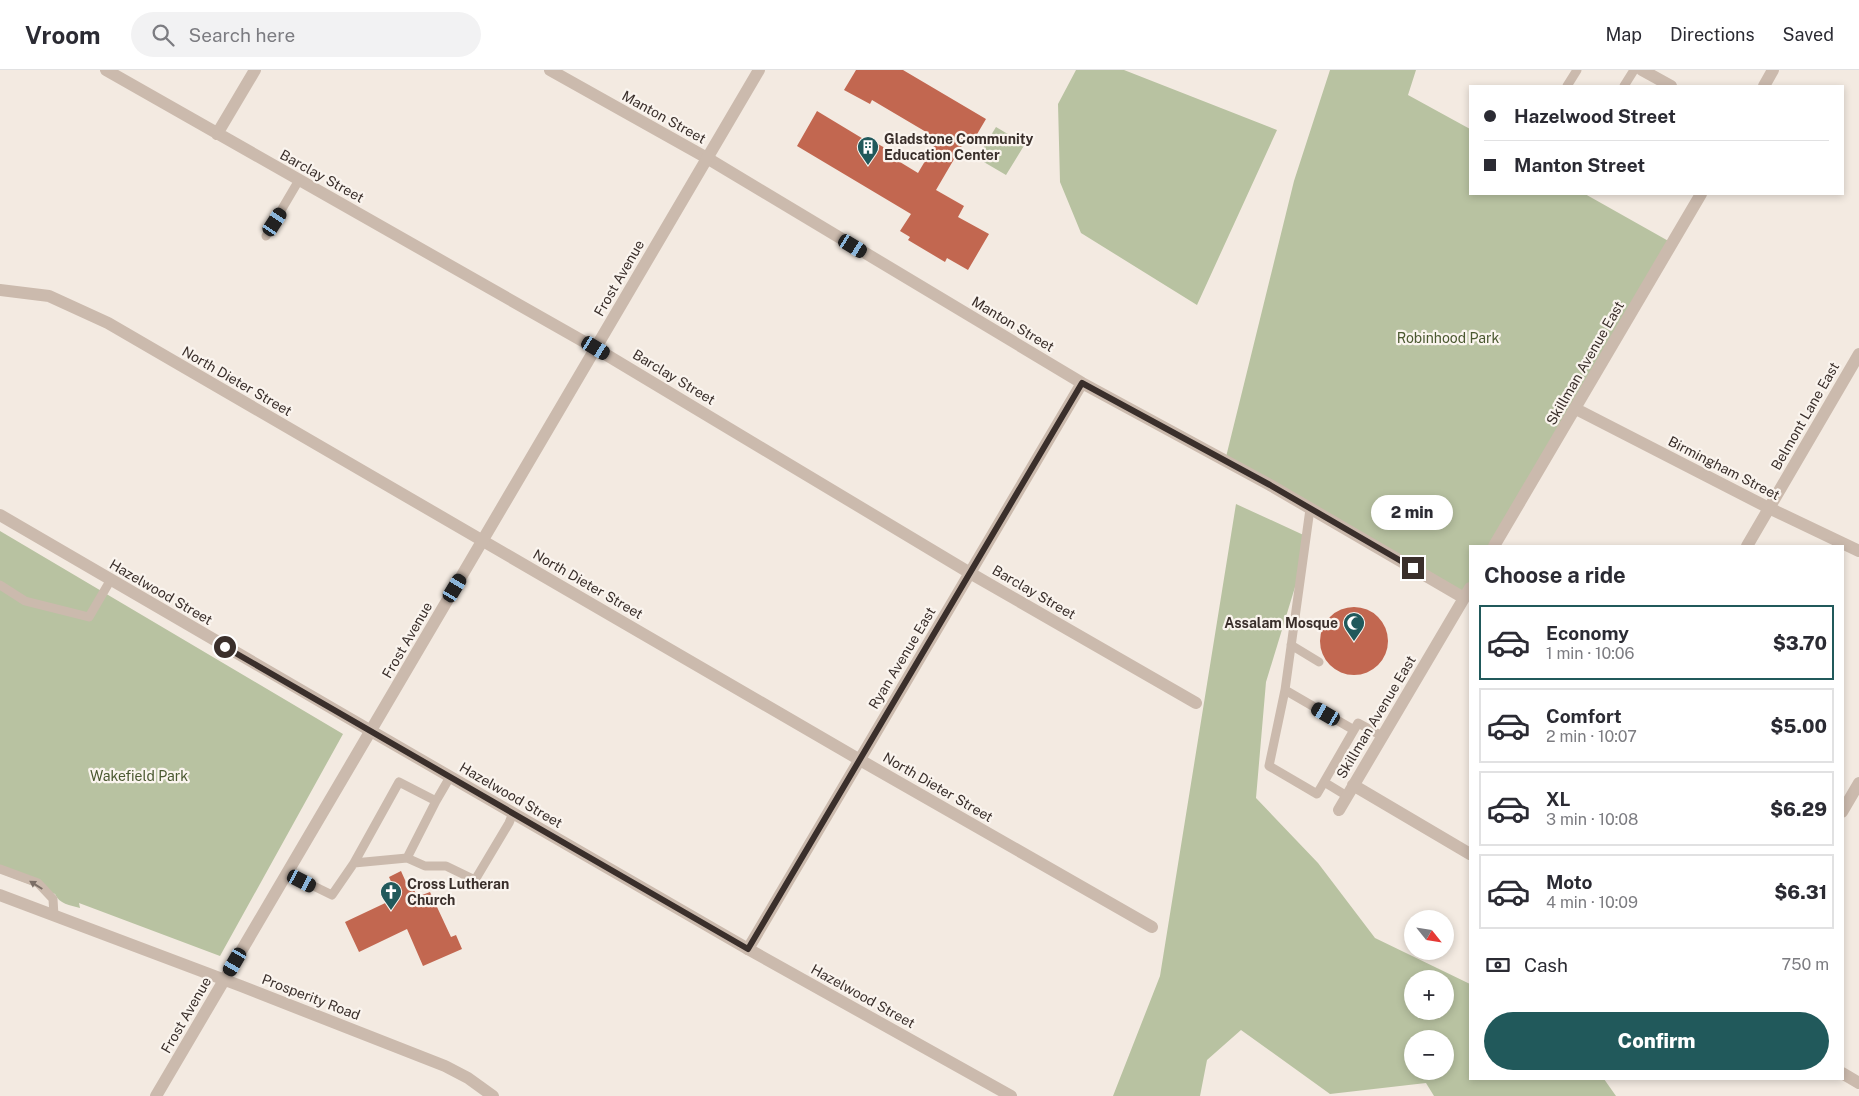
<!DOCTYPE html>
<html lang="en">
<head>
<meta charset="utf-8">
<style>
	body { margin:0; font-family:"Public Sans",sans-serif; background:#f2f2f3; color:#2b2b33; height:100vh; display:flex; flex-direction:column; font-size:19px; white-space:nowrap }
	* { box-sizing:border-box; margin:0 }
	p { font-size:16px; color:#7c7c81 }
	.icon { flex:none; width:28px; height:28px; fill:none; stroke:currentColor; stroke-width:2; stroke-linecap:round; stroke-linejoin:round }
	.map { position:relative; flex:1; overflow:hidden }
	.details { position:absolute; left:1469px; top:475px; width:375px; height:535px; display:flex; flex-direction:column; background:#fff; border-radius:0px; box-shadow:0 2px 8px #0003 }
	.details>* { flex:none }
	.banner { position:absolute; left:1469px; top:15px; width:375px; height:110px; border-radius:0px; box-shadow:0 2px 8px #0003; display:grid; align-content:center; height:110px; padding:0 15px; background:#fff }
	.needle { width:32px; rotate:120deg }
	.tools { position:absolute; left:1404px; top:840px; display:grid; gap:10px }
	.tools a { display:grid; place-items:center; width:50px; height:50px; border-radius:50%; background:#fff; box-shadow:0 2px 8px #0003; font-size:25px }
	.end { position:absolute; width:22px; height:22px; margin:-11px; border:6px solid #3a2f2b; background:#fff; box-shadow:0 0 0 2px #fff }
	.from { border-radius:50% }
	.bubble { position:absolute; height:35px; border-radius:18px; background:#fff; box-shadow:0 2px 8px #0003; font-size:16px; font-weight:800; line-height:35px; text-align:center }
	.car { position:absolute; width:15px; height:30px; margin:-15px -8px; border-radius:6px; box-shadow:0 0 4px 1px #0007; background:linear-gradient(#222 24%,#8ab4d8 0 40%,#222 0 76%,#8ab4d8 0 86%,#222 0) }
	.banner b { display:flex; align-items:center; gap:18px; height:48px; font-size:19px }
	.banner b+b { border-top:1px solid #e1e1e2 }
	.banner i { width:12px; height:12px; background:#2b2b33 }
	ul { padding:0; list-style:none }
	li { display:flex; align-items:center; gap:15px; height:75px; margin:0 10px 8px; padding:0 5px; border:2px solid #e1e1e2; border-radius:0px }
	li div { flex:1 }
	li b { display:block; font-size:19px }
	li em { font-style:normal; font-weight:800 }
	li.current { border-color:#21595b }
	li>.icon { width:45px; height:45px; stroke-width:1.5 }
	h2 { padding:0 15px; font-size:22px; line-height:60px }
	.pay { display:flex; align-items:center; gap:12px; height:55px; padding:0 15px; font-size:19px }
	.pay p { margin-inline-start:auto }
	.button { display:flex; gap:10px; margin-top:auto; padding:10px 15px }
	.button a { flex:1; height:58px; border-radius:30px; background:#21595b; color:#fff; font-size:20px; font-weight:800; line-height:58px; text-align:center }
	header { display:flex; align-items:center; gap:30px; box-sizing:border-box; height:70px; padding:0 25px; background:#fff; border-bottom:1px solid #e1e1e2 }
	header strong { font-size:24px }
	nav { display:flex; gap:28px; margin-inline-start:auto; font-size:18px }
	.search { width:350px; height:45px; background:#f2f2f3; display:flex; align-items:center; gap:12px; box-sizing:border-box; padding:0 18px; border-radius:28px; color:#7c7c81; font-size:19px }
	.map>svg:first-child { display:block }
</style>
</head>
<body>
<header>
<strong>Vroom</strong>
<div class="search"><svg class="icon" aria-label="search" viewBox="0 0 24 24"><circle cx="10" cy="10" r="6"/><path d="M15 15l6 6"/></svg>Search here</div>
<nav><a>Map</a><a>Directions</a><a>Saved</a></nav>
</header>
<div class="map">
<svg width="1859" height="1026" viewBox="0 0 1859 1026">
	<rect width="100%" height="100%" fill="#f3eae1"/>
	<path fill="#b8c2a1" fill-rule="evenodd" d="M1076 0H1124L1277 60 1197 235 1081 163 1060 112 1058 34Z
		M1330 0H1416L1408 25 1470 59V124H1585L1672 173 1494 476H1470V518L1464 528 1225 391 1294 111Z
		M996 57 1025 74 1006 105 977 88Z
		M1236 434 1310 468 1266 612 1256 728 1318 793 1375 868 1470 914V1009H1604L1616 1026H1434L1426 1013 1330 1024 1241 960 1207 990 1200 1026H1113L1160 906ZM1412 909H1445V941H1412ZM1412 969H1445V1001H1412Z
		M0 461 343 664 220 886 79 833 80 838C70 835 59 834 55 824L0 803Z"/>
	<path fill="#c26750" d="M856 0H903L986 49 973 71 967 67 936 120 964 136 958 147 989 164 968 200 947 188 945 192 908 170 910 167 900 161 911 144 797 76 817 41 875 76 876 73 898 85 895 89 918 103 938 69 872 30 870 34 844 20Z
		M1320 571a34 34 0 1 1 68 0a34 34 0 1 1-68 0Z
		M401 801 409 819 413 817 417 827 430 822 451 867 456 865 462 879 423 896 407 859 359 882 345 852 398 827 389 807Z"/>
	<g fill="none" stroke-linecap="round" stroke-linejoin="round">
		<path stroke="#cbbaad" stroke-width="9" d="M1567 16 1577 0
			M1624 16 1634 0
			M266 166 299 110
			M0 515 25 531 89 547 110 511
			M1291 575 1319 592
			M1285 620 1310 439
			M1324 712 1317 724 1269 696 1285 620 1354 660
			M1347 726 1324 712 1358 653 1382 666
			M407 788 436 731
			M354 793 399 712 436 731 450 707
			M0 799 38 813 53 829 54 846
			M287 803 332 825 354 793 407 788 425 796H446L475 810 509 753 513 743"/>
		<path stroke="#cbbaad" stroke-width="12" d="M106 0 595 278 970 503 1196 633
			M550 0 707 88 1082 313 1270 415 1464 528
			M1642 0 1671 16
			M1764 16 1773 0
			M217 64 255 0
			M0 220 49 226 108 253 860 690 1152 857
			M1576 339 1769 438 1859 481
			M0 445 371 661
			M1494 476 1701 124
			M1747 476 1859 284
			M1353 715 1470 784
			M1339 740 1470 518
			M1842 742 1859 713
			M748 879 1082 313
			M1842 1003 1859 1013"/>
		<path stroke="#cbbaad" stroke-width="12" d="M371 661 748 879 1011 1026
			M0 825 241 916 445 996 468 1008 493 1026
			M156 1026 759 0"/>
	</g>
	<defs><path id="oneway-solid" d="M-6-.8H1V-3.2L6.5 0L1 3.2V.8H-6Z" transform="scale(1.25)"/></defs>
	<use fill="#7b6e66" href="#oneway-solid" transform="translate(36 815) rotate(-148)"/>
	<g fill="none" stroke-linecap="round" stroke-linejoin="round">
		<path stroke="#3a2f2b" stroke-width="6" d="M225 577 748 879 1082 313 1270 415 1413 498"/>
	</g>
	<defs>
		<g id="building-pin" transform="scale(1.125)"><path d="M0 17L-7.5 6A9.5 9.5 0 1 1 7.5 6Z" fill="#21595b" stroke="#faf4ee"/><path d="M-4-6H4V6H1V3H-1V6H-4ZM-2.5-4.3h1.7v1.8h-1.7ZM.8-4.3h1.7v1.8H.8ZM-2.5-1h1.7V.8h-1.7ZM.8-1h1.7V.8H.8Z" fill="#fff"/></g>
		<g id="mosque-pin" transform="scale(1.125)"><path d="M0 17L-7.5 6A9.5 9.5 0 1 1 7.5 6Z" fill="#21595b" stroke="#faf4ee"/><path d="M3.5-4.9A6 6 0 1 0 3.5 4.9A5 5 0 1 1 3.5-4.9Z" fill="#fff"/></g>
		<g id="church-pin" transform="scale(1.125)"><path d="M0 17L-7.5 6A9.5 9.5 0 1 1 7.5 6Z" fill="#21595b" stroke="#faf4ee"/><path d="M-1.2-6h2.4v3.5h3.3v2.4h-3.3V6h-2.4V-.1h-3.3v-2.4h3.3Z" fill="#fff"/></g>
	</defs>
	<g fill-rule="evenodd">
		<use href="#building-pin" x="868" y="77"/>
		<use href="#mosque-pin" x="1354" y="553"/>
		<use href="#church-pin" x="391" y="822"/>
	</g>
	<g text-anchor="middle" stroke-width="4.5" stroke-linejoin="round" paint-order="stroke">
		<g font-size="14" fill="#3a2f2b" stroke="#faf4ee">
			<text transform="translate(664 47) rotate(29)" y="5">Manton Street</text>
			<text transform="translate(322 106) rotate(29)" y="5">Barclay Street</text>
			<text transform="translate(619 208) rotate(-60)" y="5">Frost Avenue</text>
			<text transform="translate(1013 254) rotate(31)" y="5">Manton Street</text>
			<text transform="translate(1585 293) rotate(-60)" y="5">Skillman Avenue East</text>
			<text transform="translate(674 307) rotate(31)" y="5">Barclay Street</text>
			<text transform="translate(237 311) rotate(30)" y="5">North Dieter Street</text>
			<text transform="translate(1805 346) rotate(-60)" y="5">Belmont Lane East</text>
			<text transform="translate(1724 398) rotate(27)" y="5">Birmingham Street</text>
			<text transform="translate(588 514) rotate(30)" y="5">North Dieter Street</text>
			<text transform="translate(161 522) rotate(30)" y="5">Hazelwood Street</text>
			<text transform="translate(1034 522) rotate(30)" y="5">Barclay Street</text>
			<text transform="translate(407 570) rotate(-60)" y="5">Frost Avenue</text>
			<text transform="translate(902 588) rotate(-59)" y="5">Ryan Avenue East</text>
			<text transform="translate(1376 647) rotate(-59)" y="5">Skillman Avenue East</text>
			<text transform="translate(938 717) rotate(30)" y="5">North Dieter Street</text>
			<text transform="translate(511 725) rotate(30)" y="5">Hazelwood Street</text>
			<text transform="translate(863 926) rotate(29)" y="5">Hazelwood Street</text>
			<text transform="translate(311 927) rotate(21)" y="5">Prosperity Road</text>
			<text transform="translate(186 945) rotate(-60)" y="5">Frost Avenue</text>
		</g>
		<g font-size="14" font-weight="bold" fill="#3a2f2b" stroke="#faf4ee" text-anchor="start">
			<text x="884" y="74">Gladstone Community<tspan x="884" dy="16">Education Center</tspan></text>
			<text x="1338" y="558" text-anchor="end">Assalam Mosque</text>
			<text x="407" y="819">Cross Lutheran<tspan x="407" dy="16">Church</tspan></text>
		</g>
		<g font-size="14" fill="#4a5830" stroke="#faf4ee">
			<text x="1448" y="273">Robinhood Park</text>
			<text x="139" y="711">Wakefield Park</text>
		</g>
	</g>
</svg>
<div class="tools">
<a><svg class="needle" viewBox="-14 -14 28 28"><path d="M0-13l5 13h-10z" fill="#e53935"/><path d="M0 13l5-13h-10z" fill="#7c7c81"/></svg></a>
<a>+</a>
<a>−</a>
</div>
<i class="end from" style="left:225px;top:577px"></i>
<i class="end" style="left:1413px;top:498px"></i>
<div class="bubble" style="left:1371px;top:425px;width:82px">2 min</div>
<i class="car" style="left:275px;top:152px;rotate:33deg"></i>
<i class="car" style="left:853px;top:176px;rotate:121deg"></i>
<i class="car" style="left:596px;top:278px;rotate:121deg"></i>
<i class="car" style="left:455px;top:518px;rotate:31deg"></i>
<i class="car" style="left:1326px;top:644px;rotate:300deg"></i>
<i class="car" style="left:302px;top:811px;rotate:117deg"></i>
<i class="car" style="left:235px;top:892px;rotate:210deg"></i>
<div class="banner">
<b><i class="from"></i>Hazelwood Street</b>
<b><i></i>Manton Street</b>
</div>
<section class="details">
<h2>Choose a ride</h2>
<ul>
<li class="current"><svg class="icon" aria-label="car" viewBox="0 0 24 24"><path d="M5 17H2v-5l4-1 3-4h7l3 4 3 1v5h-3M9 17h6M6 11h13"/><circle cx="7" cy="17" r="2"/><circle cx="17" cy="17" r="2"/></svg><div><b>Economy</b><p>1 min · 10:06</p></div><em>$3.70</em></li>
<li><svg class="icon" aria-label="car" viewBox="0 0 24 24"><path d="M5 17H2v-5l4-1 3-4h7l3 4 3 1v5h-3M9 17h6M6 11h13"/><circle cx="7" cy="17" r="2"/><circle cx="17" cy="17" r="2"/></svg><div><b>Comfort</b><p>2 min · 10:07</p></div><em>$5.00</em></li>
<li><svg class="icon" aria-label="car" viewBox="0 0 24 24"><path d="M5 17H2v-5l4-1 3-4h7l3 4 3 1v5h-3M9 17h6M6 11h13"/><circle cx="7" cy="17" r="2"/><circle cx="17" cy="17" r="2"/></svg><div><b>XL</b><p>3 min · 10:08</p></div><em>$6.29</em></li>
<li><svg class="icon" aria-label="car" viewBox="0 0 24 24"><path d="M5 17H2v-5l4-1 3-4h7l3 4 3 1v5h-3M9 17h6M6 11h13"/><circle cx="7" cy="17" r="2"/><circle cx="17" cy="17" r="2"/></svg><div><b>Moto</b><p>4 min · 10:09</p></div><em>$6.31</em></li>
</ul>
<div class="pay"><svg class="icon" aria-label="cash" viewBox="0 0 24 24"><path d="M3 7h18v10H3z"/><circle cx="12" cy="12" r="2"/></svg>Cash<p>750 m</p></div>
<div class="button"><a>Confirm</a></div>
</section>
</div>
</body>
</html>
